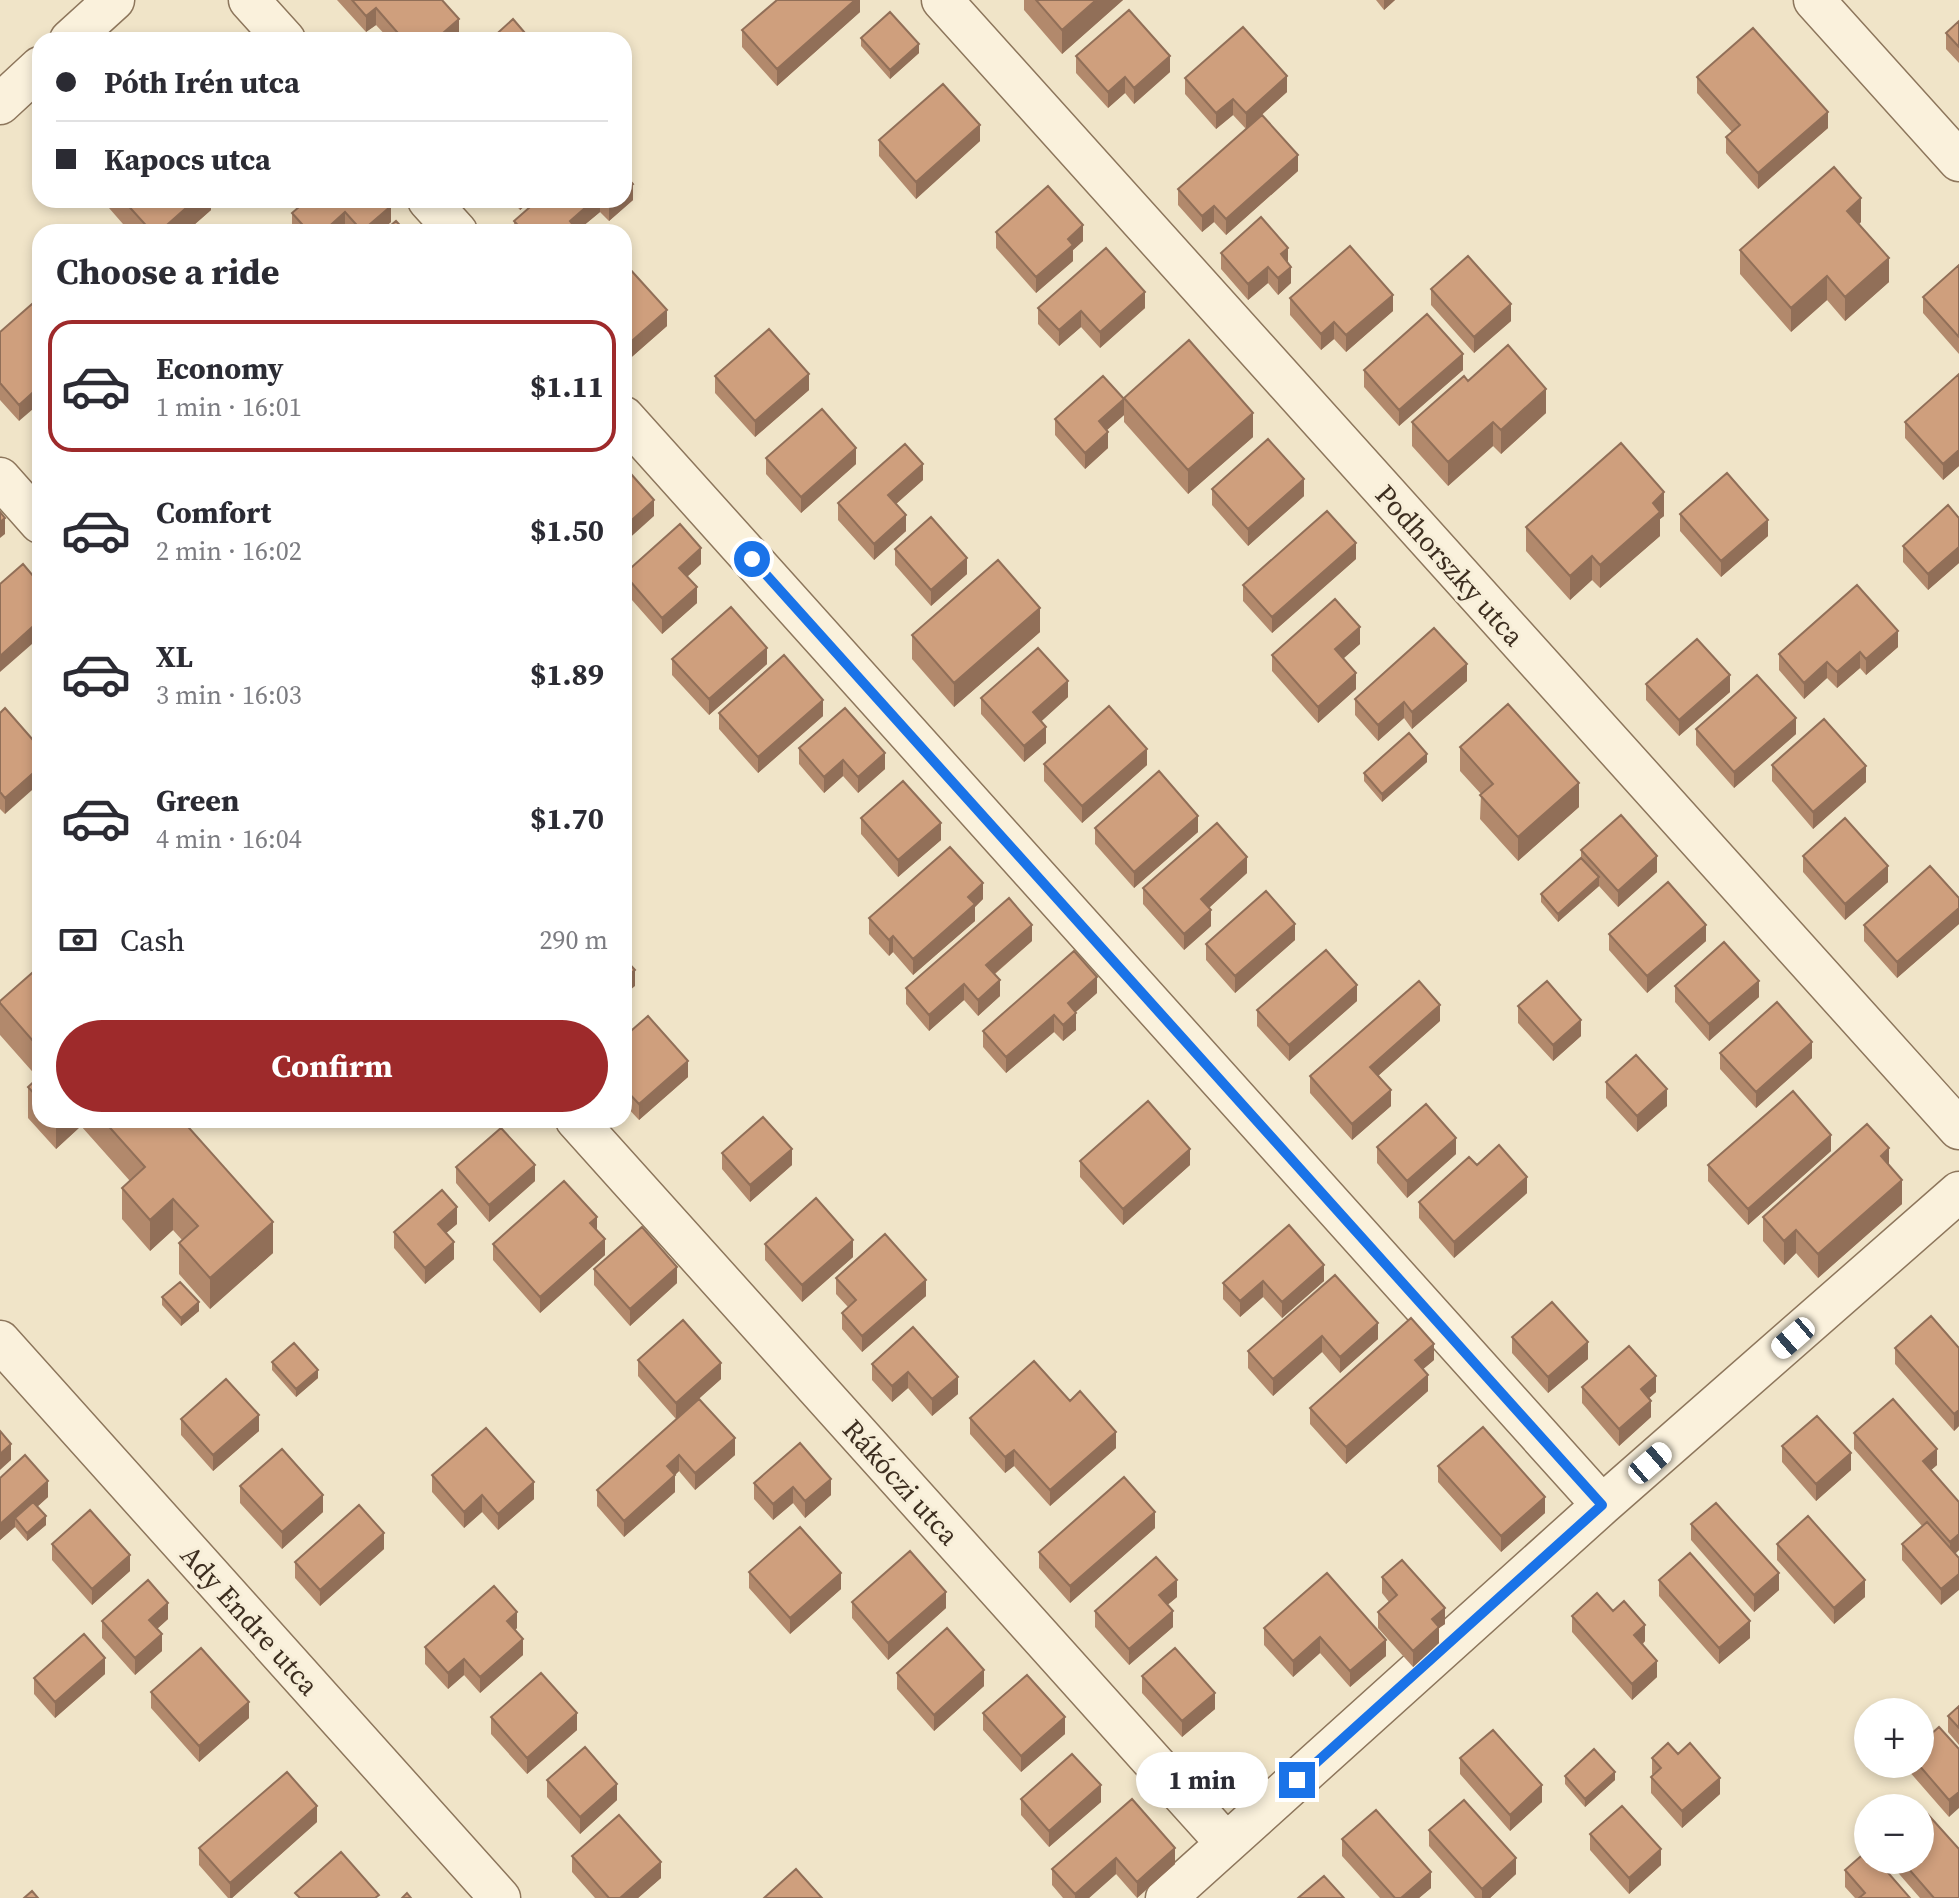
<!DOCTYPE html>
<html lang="en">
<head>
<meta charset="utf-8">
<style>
	body { margin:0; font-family:"Source Serif 4",serif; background:#f7f7f7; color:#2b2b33; height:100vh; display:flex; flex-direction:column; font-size:30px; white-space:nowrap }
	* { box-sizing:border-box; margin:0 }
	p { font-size:26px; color:#7c7c81 }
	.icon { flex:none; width:44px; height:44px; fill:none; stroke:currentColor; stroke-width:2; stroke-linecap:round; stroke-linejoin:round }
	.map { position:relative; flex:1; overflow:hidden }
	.panel { position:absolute; left:32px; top:224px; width:600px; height:904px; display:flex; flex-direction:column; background:#fff; border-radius:24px; box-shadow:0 4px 12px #0003 }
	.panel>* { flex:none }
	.banner { position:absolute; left:32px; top:32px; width:600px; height:176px; border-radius:24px; box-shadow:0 4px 12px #0003; display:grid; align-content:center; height:176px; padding:0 24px; background:#fff }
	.fabs { position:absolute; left:1854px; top:1698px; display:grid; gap:16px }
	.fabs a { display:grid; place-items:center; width:80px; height:80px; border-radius:50%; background:#fff; box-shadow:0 4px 12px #0003; font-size:40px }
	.end { position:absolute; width:36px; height:36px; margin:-18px; border:10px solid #1a73e8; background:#fff; box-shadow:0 0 0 4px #fff }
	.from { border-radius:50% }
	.bubble { position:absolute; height:56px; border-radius:28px; background:#fff; box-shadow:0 4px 12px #0003; font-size:26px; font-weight:700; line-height:56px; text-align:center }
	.car { position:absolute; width:24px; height:48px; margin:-24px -12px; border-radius:10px; box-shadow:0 0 6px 2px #0007; background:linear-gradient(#fff 24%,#345 0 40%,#fff 0 76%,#345 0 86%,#fff 0) }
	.banner b { display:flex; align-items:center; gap:28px; height:76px; font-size:30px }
	.banner b+b { border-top:2px solid #e1e1e2 }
	.banner i { width:20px; height:20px; background:#2b2b33 }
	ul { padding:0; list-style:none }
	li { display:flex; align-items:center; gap:24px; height:132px; margin:0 16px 12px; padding:0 8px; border:4px solid transparent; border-radius:24px }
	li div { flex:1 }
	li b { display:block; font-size:30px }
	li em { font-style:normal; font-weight:700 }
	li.selected { border-color:#9e2a2b }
	li>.icon { width:72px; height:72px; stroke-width:1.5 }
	h2 { padding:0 24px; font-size:36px; line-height:96px }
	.pay { display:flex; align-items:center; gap:20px; height:88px; padding:0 24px; font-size:30px }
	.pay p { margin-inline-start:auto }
	.primary-button { display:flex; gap:16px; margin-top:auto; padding:16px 24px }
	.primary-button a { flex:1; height:92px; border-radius:48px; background:#9e2a2b; color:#fff; font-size:32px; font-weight:700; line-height:92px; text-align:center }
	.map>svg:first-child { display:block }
</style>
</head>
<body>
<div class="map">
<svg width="1959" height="1898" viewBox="0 0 1959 1898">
	<rect width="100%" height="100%" fill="#f0e4c8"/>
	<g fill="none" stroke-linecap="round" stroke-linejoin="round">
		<g stroke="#8d765c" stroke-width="43">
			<path id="minor" d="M249 0 285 40
				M942 0 1959 1129
				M1814 0 1959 161
				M70 40 114 0
				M0 104 40 67
				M428 200 457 232
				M624 417 1602 1505
				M0 478 40 523
				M576 1120 1226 1843
				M0 1341 500 1898
				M1166 1898 1602 1505 1959 1192"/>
		</g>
		<use href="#minor" stroke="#faf1dc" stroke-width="40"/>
	</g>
	<path fill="#b2896c" d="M337 0H442L459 35 453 40H390L376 25 366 32Z
		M860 0V12L777 86 742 47V30Z
		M1024 0H1123L1062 54 1024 10Z
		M1376 0H1395L1384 10Z
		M1959 21V63L1946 49V33Z
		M861 38 919 53 890 79 861 46Z
		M1076 56 1170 72 1134 104 1125 93 1108 108 1076 73Z
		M1697 77 1828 128 1758 189 1726 153V137L1732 132 1697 93Z
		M1185 78 1287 92 1246 129 1233 115 1216 129 1185 94Z
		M879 140 980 141 916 199 879 156Z
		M1298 171 1226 235 1214 222 1202 232 1178 205V189Z
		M102 200H211V210L186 232H130Z
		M511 200H532L520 210Z
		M538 200H633L609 221 600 212 578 230 579 232H514V221Z
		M391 206V222L379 232H348L345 228 341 232H295L292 229V213Z
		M1861 222 1859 224 1889 282 1845 321 1827 300 1791 332 1740 274V250Z
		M996 232 1083 241 1073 250V261L1036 293 996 248Z
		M1221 253 1288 263 1291 283 1278 295 1268 283 1248 300 1221 269Z
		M1959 265V354L1923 313V297Z
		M624 270 667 326 626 362 624 360Z
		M1431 289 1511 321 1474 353 1431 305Z
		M40 297 19 421 0 400V332Z
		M1290 298 1393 311 1346 352 1334 339 1321 350 1290 315Z
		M1038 308H1145L1100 348 1081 327 1059 346 1038 324Z
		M1364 370H1463L1399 426 1364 387Z
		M1959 374V466L1943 480 1905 438V422Z
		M715 376 809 390 755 437 715 393Z
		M1468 381 1546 413 1501 454 1493 446 1448 486 1412 446V422Z
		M1124 399 1253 437 1188 494 1124 422V415L1107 430 1108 448 1085 469 1055 435V419Z
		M766 458 856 464 801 513 766 474Z
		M923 480 896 504 906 531 874 560 838 520V503Z
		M1212 489 1304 496 1248 546 1212 505Z
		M1680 514 1768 536 1721 577 1680 531Z
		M1664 516 1660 519V536L1600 588 1592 580 1570 600 1526 551V527Z
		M1959 518V563L1928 590 1903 562V546Z
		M895 549 967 574 931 606 895 565Z
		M1356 559 1272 633 1243 601V585Z
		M701 564 687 577 697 603 662 634 624 591V574Z
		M1040 632 954 707 912 659V635Z
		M1360 644 1343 658 1356 689 1318 723 1272 671V655Z
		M1898 647 1866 675 1860 668 1837 688 1827 678 1804 699 1779 670V654Z
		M672 659 767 664 709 715 672 675Z
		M1467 681 1412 729 1404 718 1378 741 1355 715V699Z
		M1646 684 1730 692 1679 736 1646 700Z
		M1068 697 1041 721 1046 743 1024 762 981 714V698Z
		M0 713 40 748 5 814 0 809Z
		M719 713 823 716 758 773 719 729Z
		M1696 729 1796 734 1734 788 1696 745Z
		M1460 747 1579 807 1518 861 1480 819 1481 794 1460 771Z
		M799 748 885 769 858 793 843 776 824 793 799 764Z
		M1427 762 1382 802 1364 781V773Z
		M1044 764 1147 765 1082 823 1044 781Z
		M1772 765 1866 782 1813 829 1772 781Z
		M861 818 941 840 898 877 861 834Z
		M1095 828 1198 832 1134 888 1095 844Z
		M1581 850 1657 872 1618 907 1599 886 1558 922 1541 902V894L1581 858Z
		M1803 856 1888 882 1845 920 1803 872Z
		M1247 873 1209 908 1211 926 1184 950 1143 904V888Z
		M1959 898V924L1897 978 1864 941V925Z
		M983 899 975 907V921L913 975 893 952 889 956 869 934V918Z
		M1609 934 1706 941 1647 993 1609 950Z
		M1295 940 1235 993 1206 960V944Z
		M1032 941 995 974 1000 996 978 1016 964 1000 929 1031 906 1004V988Z
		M40 966V1120H182L273 1253 210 1309 179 1274V1243L182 1240 173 1230 150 1251 122 1219V1188L130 1181 81 1126 56 1149 28 1118V1087L38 1078 0 1035V1001Z
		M1675 986 1759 997 1709 1041 1675 1002Z
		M1097 993 1075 1012 1076 1030 1063 1041 1054 1032 1006 1073 983 1047V1031Z
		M1357 1001 1289 1061 1257 1026V1010Z
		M1518 1006 1581 1036 1553 1061 1518 1023Z
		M1440 1021 1378 1076 1391 1106 1352 1140 1310 1093V1076Z
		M624 1037 688 1077 639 1120 624 1104Z
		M1720 1053 1812 1058 1756 1108 1720 1069Z
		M1606 1082 1667 1106 1637 1132 1606 1098Z
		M1377 1147 1456 1154 1407 1198 1377 1163Z
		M1831 1151 1748 1225 1708 1181V1165Z
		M722 1153 792 1165 750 1202 722 1169Z
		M1080 1161 1190 1165 1123 1225 1080 1177Z
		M1477 1165 1527 1193 1454 1258 1419 1218V1202Z
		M1889 1165 1902 1204 1818 1278 1796 1253 1784 1265 1763 1241V1217Z
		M456 1167 535 1181 489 1222 456 1183Z
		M457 1224 446 1233 454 1259 425 1284 394 1248V1232Z
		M597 1230 605 1255 540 1313 493 1260V1244Z
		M765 1244 853 1257 802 1302 765 1260Z
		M1324 1265V1281L1282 1318 1263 1297 1240 1317 1223 1299V1283Z
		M594 1269 677 1283 630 1326 594 1285Z
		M1335 1275 1378 1339 1340 1373 1322 1352 1273 1396 1248 1368V1351Z
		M836 1278 926 1296 862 1352 842 1329V1313L848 1307 836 1294Z
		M162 1297 199 1311 181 1326 162 1305Z
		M913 1327 958 1394 932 1416 908 1388 892 1402 872 1380V1364Z
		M1512 1337 1588 1359 1548 1393 1512 1353Z
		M1895 1348H1959V1426L1954 1431 1895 1364Z
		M638 1360 721 1379 676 1419 638 1376Z
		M1434 1360 1423 1369 1428 1391 1346 1464 1310 1424V1408Z
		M272 1362 318 1378 296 1397 272 1370Z
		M1582 1387 1656 1392 1649 1398 1651 1417 1619 1446 1582 1403Z
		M699 1399 735 1455 695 1490 679 1471 675 1475V1492L624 1537 597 1506V1490Z
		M1070 1401 1116 1448 1050 1506 1014 1466 1005 1473 970 1434V1418Z
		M181 1419 259 1431 213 1471 181 1435Z
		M1854 1433 1937 1465 1931 1470 1959 1502V1550L1955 1554 1941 1605 1902 1560V1544L1922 1526 1854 1449Z
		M1782 1446 1851 1470 1816 1501 1782 1462Z
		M1438 1466 1545 1513 1501 1552 1438 1482Z
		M432 1475 534 1499 498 1530 482 1512 464 1528 432 1492Z
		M0 1478 48 1497 37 1507 46 1525 27 1541 15 1527 0 1540Z
		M831 1479V1495L805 1518 793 1503 773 1520 754 1499V1483Z
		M240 1486 323 1512 282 1549 240 1503Z
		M1691 1524 1779 1590 1754 1612 1691 1540Z
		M1155 1528 1070 1603 1039 1568V1552Z
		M52 1544 130 1571 92 1605 52 1560Z
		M1777 1544 1865 1597 1834 1624 1777 1560Z
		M384 1549 320 1606 295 1578V1562Z
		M749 1572 841 1589 790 1634 749 1588Z
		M1327 1573 1386 1656 1350 1687 1320 1653 1293 1677 1264 1645V1628Z
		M1382 1577 1445 1624 1439 1628V1643L1413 1667 1378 1628V1612L1389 1602 1382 1593Z
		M1659 1580 1750 1638 1719 1664 1659 1596Z
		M1177 1597 1167 1605 1173 1627 1129 1665 1095 1627V1611Z
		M852 1602 946 1608 888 1660 852 1618Z
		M1613 1611 1645 1641 1643 1644 1657 1677 1632 1700 1572 1632V1616Z
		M168 1619 157 1629 162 1651 135 1675 102 1638V1621Z
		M517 1628 515 1630 523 1655 480 1693 464 1675 448 1689 425 1664V1647Z
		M897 1673 984 1686 934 1731 897 1689Z
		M105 1674 55 1718 34 1694V1678Z
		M1142 1676 1215 1709 1182 1737 1142 1693Z
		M151 1692 249 1718 199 1762 151 1708Z
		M1959 1706V1745L1948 1732V1716Z
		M983 1713 1065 1734 1021 1772 983 1730Z
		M491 1717 577 1730 527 1774 491 1734Z
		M1959 1749 1949 1817 1908 1770V1764H1920Z
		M1678 1754 1720 1794 1682 1828 1651 1793V1777L1653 1775 1652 1774V1758Z
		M1460 1758 1542 1802 1510 1831 1460 1774Z
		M1565 1776 1615 1780 1585 1807 1565 1784Z
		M547 1780 617 1800 580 1834 547 1797Z
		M1021 1799 1101 1802 1049 1847 1021 1815Z
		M1132 1799 1175 1864 1137 1898 1116 1874 1089 1898H1063L1052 1885V1869Z
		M317 1822 232 1898H228L199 1865V1848Z
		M1429 1830 1516 1874 1490 1898H1475L1429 1846Z
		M1590 1834 1661 1865 1629 1894 1590 1850Z
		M1342 1839 1431 1888 1419 1898H1380L1342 1856Z
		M572 1856 661 1878 638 1898H595L572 1872Z
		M1887 1860H1920L1959 1898H1920Z
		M1845 1870 1910 1898H1855L1845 1887Z"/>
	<path fill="#916f58" d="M855 0H860V12L777 86V69Z
		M1096 0H1123L1062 54V30Z
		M1384 0H1395L1384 10Z
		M376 8V25L366 32V16Z
		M459 19V35L453 40H435Z
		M919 44V53L890 79V70Z
		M1170 56V72L1134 104V88Z
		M1287 76V92L1246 129V113Z
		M1125 77V93L1108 108V92Z
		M1233 99V115L1216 129V113Z
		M1828 112V128L1758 189V173Z
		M980 125V141L916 199V182Z
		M1298 155V171L1226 235V219Z
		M633 184V200L609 221V205L614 200H624V191Z
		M1861 198V222L1847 235V211Z
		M195 200H211V210L186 232H159Z
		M520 200H532L520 210Z
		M594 200H600V212L576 232 570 221Z
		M391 206V222L379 232H362Z
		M1214 206V222L1202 232V216Z
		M345 212V228L341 232H323Z
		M1083 225V241L1073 250V261L1036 293V277L1068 239Z
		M1288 248V265L1281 254Z
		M1889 258V282L1845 321V297Z
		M1268 267V283L1248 300V284Z
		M1291 267V283L1278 295V278Z
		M1827 276V300L1791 332V308Z
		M1145 292V308L1100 348V332Z
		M1393 295V311L1346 352V335Z
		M1511 304V321L1474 353V337Z
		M667 310V326L626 362V346Z
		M1081 311V327L1059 346V330Z
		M1334 322V339L1321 350V334Z
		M1463 354V370L1399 426V410Z
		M809 374V390L755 437V421Z
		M40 386V403L19 421V405Z
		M1546 389V413L1501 454V430Z
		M1124 399V415L1099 437V421Z
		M1253 413V437L1188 494V470Z
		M1493 422V446L1448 486V462Z
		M1108 432V448L1085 469V453Z
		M856 448V464L801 513V497Z
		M1959 450V466L1943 480V464Z
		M923 464V480L888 511V495Z
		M1304 479V496L1248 546V529Z
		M1664 492V516L1660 519V536L1600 588V565L1653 503Z
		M654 500V516L624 543V527Z
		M906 515V531L874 560V544Z
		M5 518V534L0 538V522Z
		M1768 520V536L1721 577V561Z
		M1356 543V559L1272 633V617Z
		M1959 547V563L1928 590V574Z
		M701 548V564L679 584V568Z
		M1592 556V580L1570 600V576Z
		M967 558V574L931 606V590Z
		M697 587V603L662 634V618Z
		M1040 608V632L954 707V683Z
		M40 620V637L0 672V656Z
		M1360 627V644L1335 666V649Z
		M1898 631V647L1866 675V659Z
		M767 648V664L709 715V699Z
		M1860 652V668L1837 688V672Z
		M1827 662V678L1804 699V683Z
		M1467 664V681L1412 729V712Z
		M1356 673V689L1318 723V707Z
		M1730 675V692L1679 736V720Z
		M1068 681V697L1033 729V712Z
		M823 700V716L758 773V757Z
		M1404 702V718L1378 741V725Z
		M1796 718V734L1734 788V772Z
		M1046 727V743L1024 762V746Z
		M1147 749V765L1082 823V806Z
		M885 753V769L858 793V777Z
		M1427 754V762L1382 802V794Z
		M843 760V776L824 793V777Z
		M1866 766V782L1813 829V812Z
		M40 767V783L5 814V798Z
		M1579 783V807L1518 861V837Z
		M1198 816V832L1134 888V872Z
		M941 823V840L898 877V860Z
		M1657 856V872L1618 907V891Z
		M1247 857V873L1201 915V899Z
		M1888 866V882L1845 920V904Z
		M1599 877V886L1558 922V914Z
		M983 883V899L975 907V921L913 975V959L968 897Z
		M1959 908V924L1897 978V962Z
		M1211 910V926L1184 950V934Z
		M1295 924V940L1235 993V976Z
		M1032 925V941L986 981V965Z
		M1706 925V941L1647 993V976Z
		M893 936V952L889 956V940Z
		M635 970V986L624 995V979Z
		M1097 977V993L1068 1019V1003Z
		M1000 980V996L978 1016V1000Z
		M1759 981V997L1709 1041V1024Z
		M964 984V1000L929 1031V1015Z
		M1357 985V1001L1289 1061V1045Z
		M1440 1005V1021L1370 1083V1067Z
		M1076 1013V1030L1063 1041V1025Z
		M1054 1015V1032L1006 1073V1057Z
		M1581 1020V1036L1553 1061V1045Z
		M1812 1042V1058L1756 1108V1092Z
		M688 1061V1077L639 1120V1104Z
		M1667 1089V1106L1637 1132V1116Z
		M1391 1090V1106L1352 1140V1124Z
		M56 1120H81V1126L56 1149Z
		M1831 1135V1151L1748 1225V1209Z
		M1456 1138V1154L1407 1198V1181Z
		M1889 1148V1172L1881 1156Z
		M792 1149V1165L750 1202V1185Z
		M1190 1149V1165L1123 1225V1209Z
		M535 1165V1181L489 1222V1205Z
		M1527 1177V1193L1454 1258V1242Z
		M1902 1180V1204L1818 1278V1254Z
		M173 1199V1230L150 1251V1220Z
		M457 1207V1224L438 1240V1224Z
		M597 1217V1233L590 1223Z
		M273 1222V1253L210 1309V1278Z
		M1796 1230V1253L1784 1265V1241Z
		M605 1239V1255L540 1313V1297Z
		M853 1240V1257L802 1302V1285Z
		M454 1242V1259L425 1284V1268Z
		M1324 1265V1281L1282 1318V1302Z
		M677 1267V1283L630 1326V1309Z
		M926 1280V1296L862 1352V1336Z
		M1263 1281V1297L1240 1317V1301Z
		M199 1302V1311L181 1326V1318Z
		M1378 1323V1339L1340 1373V1357Z
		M1322 1336V1352L1273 1396V1379Z
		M1588 1342V1359L1548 1393V1377Z
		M1434 1344V1360L1415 1376V1360Z
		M721 1363V1379L676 1419V1403Z
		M318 1370V1378L296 1397V1389Z
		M908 1372V1388L892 1402V1386Z
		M1428 1375V1391L1346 1464V1447Z
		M1656 1376V1392L1641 1405V1389Z
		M958 1377V1394L932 1416V1399Z
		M1651 1401V1417L1619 1446V1429Z
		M1959 1410V1426L1954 1431V1414Z
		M259 1415V1431L213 1471V1455Z
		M1116 1432V1448L1050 1506V1490Z
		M735 1438V1455L695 1490V1473Z
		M11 1444V1460L0 1470V1454Z
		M1937 1449V1465L1923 1477V1461Z
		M1014 1450V1466L1005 1473V1457Z
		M1851 1453V1470L1816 1501V1484Z
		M679 1455V1471L675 1475V1492L624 1537V1521L667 1466Z
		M831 1479V1495L805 1518V1501Z
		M48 1481V1497L19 1523 15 1518V1527L0 1540V1524Z
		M534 1482V1499L498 1530V1514Z
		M793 1487V1503L773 1520V1504Z
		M323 1495V1512L282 1549V1532Z
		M482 1495V1512L464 1528V1512Z
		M1545 1497V1513L1501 1552V1536Z
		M1155 1512V1528L1070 1603V1586Z
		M46 1516V1525L27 1541V1533Z
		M384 1533V1549L320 1606V1590Z
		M1959 1534V1550L1950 1558V1542Z
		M130 1555V1571L92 1605V1589Z
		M841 1573V1589L790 1634V1618Z
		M1779 1573V1590L1754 1612V1595Z
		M1959 1574V1590L1941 1605V1589Z
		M1177 1580V1597L1159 1612V1595Z
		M1865 1580V1597L1834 1624V1608Z
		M946 1592V1608L888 1660V1643Z
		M168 1603V1619L149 1636V1620Z
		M1445 1608V1624L1439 1628V1643L1413 1667V1651L1432 1619Z
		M1173 1611V1627L1129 1665V1649Z
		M517 1612V1628L507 1638V1621Z
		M1750 1621V1638L1719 1664V1648Z
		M1645 1625V1641L1634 1651V1635Z
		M162 1634V1651L135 1675V1658Z
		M1320 1637V1653L1293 1677V1661Z
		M523 1639V1655L480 1693V1677Z
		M1386 1640V1656L1350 1687V1671Z
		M105 1658V1674L55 1718V1702Z
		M464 1659V1675L448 1689V1673Z
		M1657 1661V1677L1632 1700V1684Z
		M984 1670V1686L934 1731V1715Z
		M1215 1693V1709L1182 1737V1721Z
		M249 1702V1718L199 1762V1746Z
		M577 1713V1730L527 1774V1758Z
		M1065 1717V1734L1021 1772V1756Z
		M1615 1772V1780L1585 1807V1799Z
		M1720 1778V1794L1682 1828V1811Z
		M617 1784V1800L580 1834V1817Z
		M1101 1785V1802L1049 1847V1831Z
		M1542 1785V1802L1510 1831V1815Z
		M1959 1792V1808L1949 1817V1800Z
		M317 1806V1822L232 1898H230V1883Z
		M1175 1848V1864L1137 1898V1882Z
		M1661 1849V1865L1629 1894V1878Z
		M1116 1858V1874L1089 1898H1075V1894Z
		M1516 1858V1874L1490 1898H1482V1889Z
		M661 1862V1878L638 1898H620Z
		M1431 1872V1888L1419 1898H1401Z"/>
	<path fill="#cf9f7d" stroke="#916f58" stroke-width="2" d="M352 0H442L459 19 435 40H404L376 8 366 16Z
		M777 0H855L777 69 742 30Z
		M1036 0H1096L1062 30Z
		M1129 10 1170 56 1134 88 1125 77 1108 92 1076 56Z
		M890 12 919 44 890 70 861 38Z
		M513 19 531 40H490Z
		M1959 21V47L1946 33Z
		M1243 27 1287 76 1246 113 1233 99 1216 113 1185 78Z
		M1753 28 1828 112 1758 173 1726 137 1740 125 1697 77Z
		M943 84 980 125 916 182 879 140Z
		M1262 115 1298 155 1226 219 1214 206 1202 216 1178 189Z
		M1834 167 1861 198 1847 211 1889 258 1845 297 1827 276 1791 308 1740 250Z
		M624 174 633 184 624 191Z
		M1048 186 1083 225 1068 239 1073 245 1036 277 996 232Z
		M123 200H195L159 232H152Z
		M307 200H386L391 206 362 231 345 212 323 232H309L292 213Z
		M538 200H594L570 221 579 232H524L514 221Z
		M604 200H614L609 205Z
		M1261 217 1288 248 1281 254 1291 267 1278 278 1268 267 1248 284 1221 253Z
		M396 221 406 232H383Z
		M1350 246 1393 295 1346 335 1334 322 1321 334 1290 298Z
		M1106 248 1145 292 1100 332 1081 311 1059 330 1038 308Z
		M1468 256 1511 304 1474 337 1431 289Z
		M1959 265V337L1923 297Z
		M628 267 667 310 626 346 624 343V270Z
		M40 297V386L19 405 0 383V332Z
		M1427 314 1463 354 1399 410 1364 370Z
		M769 329 809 374 755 421 715 376Z
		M1189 340 1253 413 1188 470 1124 398Z
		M1508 345 1546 389 1501 430 1493 422 1448 462 1412 422 1464 376 1468 381Z
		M1959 374V450L1943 464 1905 422Z
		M1103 376 1124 399 1099 421 1108 432 1085 453 1055 419Z
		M822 409 856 448 801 497 766 458Z
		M1268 439 1304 479 1248 529 1212 489Z
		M1621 443 1664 492 1653 503 1660 512 1600 565 1592 556 1570 576 1526 527Z
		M905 444 923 464 888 495 906 515 874 544 838 503Z
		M624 466 654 500 624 527Z
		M1727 473 1768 520 1721 561 1680 514Z
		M1948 505 1959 518V547L1928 574 1903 546Z
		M1327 511 1356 543 1272 617 1243 585Z
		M0 512 5 518 0 522Z
		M931 517 967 558 931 590 895 549Z
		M680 524 701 548 679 568 697 587 662 618 624 574Z
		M998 560 1040 608 954 683 912 635Z
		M23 564 40 584V620L0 656V584Z
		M1857 585 1898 631 1866 659 1860 652 1837 672 1827 662 1804 683 1779 654Z
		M1335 599 1360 627 1335 649 1356 673 1318 707 1272 655Z
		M731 607 767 648 709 699 672 659Z
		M1434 628 1467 664 1412 712 1404 702 1378 725 1355 699Z
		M1697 639 1730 675 1679 720 1646 684Z
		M1038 648 1068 681 1033 712 1046 727 1024 746 981 698Z
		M784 655 823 700 758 757 719 713Z
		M1757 675 1796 718 1734 772 1696 729Z
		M1508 704 1579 783 1518 837 1480 795 1493 784 1460 747Z
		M1109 706 1147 749 1082 806 1044 764Z
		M5 708 40 748V767L5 798 0 792V713Z
		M845 708 885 753 858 777 843 760 824 777 799 748Z
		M1824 719 1866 766 1813 812 1772 765Z
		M1409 733 1427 754 1382 794 1364 773Z
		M1159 771 1198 816 1134 872 1095 828Z
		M903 781 941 823 898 860 861 818Z
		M1621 815 1657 856 1618 891 1581 850Z
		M1845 818 1888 866 1845 904 1803 856Z
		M1217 823 1247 857 1201 899 1211 910 1184 934 1143 888Z
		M950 847 983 883 968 897 975 904 913 959 893 936 889 940 869 918Z
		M1581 858 1599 877 1558 914 1541 894Z
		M1930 866 1959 898V908L1897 962 1864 925Z
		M1668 882 1706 925 1647 976 1609 934Z
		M1266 891 1295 924 1235 976 1206 944Z
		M1009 898 1032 925 986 965 1000 980 978 1000 964 984 929 1015 906 988Z
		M1724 942 1759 981 1709 1024 1675 986Z
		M1326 950 1357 985 1289 1045 1257 1010Z
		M1074 951 1097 977 1068 1003 1076 1013 1063 1025 1054 1015 1006 1057 983 1031Z
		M624 958 635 970 624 979Z
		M40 966V1049L0 1003V1001Z
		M1419 981 1440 1005 1370 1067 1391 1090 1352 1124 1310 1076Z
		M1547 981 1581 1020 1553 1045 1518 1006Z
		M1777 1002 1812 1042 1756 1092 1720 1053Z
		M648 1016 688 1061 639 1104 624 1088V1037Z
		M1636 1055 1667 1089 1637 1116 1606 1082Z
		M40 1076V1100L28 1087Z
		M1793 1091 1831 1135 1748 1209 1708 1165Z
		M1148 1101 1190 1149 1123 1209 1080 1161Z
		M1426 1104 1456 1138 1407 1181 1377 1147Z
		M763 1117 792 1149 750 1185 722 1153Z
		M103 1120H182L273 1222 210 1278 179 1243 198 1226 173 1199 150 1220 122 1188 145 1167Z
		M1867 1124 1889 1148 1881 1156 1902 1180 1818 1254 1796 1230 1784 1241 1763 1217Z
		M501 1128 535 1165 489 1205 456 1167Z
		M1499 1145 1527 1177 1454 1242 1419 1202 1469 1157 1477 1165Z
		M564 1181 597 1217 590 1223 605 1239 540 1297 493 1244Z
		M442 1190 457 1207 438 1224 454 1242 425 1268 394 1232Z
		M816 1198 853 1240 802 1285 765 1244Z
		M1289 1225 1324 1265 1282 1302 1263 1281 1240 1301 1223 1283Z
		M642 1227 677 1267 630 1309 594 1269Z
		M885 1234 926 1280 862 1336 842 1313 856 1300 836 1278Z
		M1335 1275 1378 1323 1340 1357 1322 1336 1273 1379 1248 1351Z
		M180 1282 199 1302 181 1318 162 1297Z
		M1552 1302 1588 1342 1548 1377 1512 1337Z
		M1931 1316 1959 1348V1410L1954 1414 1895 1348Z
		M1411 1318 1434 1344 1415 1360 1428 1375 1346 1447 1310 1408Z
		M683 1320 721 1363 676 1403 638 1360Z
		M913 1327 958 1377 932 1399 908 1372 892 1386 872 1364Z
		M294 1343 318 1370 296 1389 272 1362Z
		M1629 1346 1656 1376 1641 1389 1651 1401 1619 1429 1582 1387Z
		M1034 1361 1070 1401 1080 1391 1116 1432 1050 1490 1014 1450 1005 1457 970 1418Z
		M226 1379 259 1415 213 1455 181 1419Z
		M699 1399 735 1438 695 1473 679 1455 667 1466 675 1475 624 1521 597 1490Z
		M1893 1399 1937 1449 1923 1461 1959 1502V1534L1950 1542 1854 1433Z
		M1817 1416 1851 1453 1816 1484 1782 1446Z
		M1483 1427 1545 1497 1501 1536 1438 1466Z
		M486 1428 534 1482 498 1514 482 1495 464 1512 432 1475Z
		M0 1431 11 1444 0 1454Z
		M800 1443 831 1479 805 1501 793 1487 773 1504 754 1483Z
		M282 1449 323 1495 282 1532 240 1486Z
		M25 1455 48 1481 0 1524V1478Z
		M1124 1477 1155 1512 1070 1586 1039 1552Z
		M33 1502 46 1516 27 1533 15 1518Z
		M1716 1503 1779 1573 1754 1595 1691 1524Z
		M359 1505 384 1533 320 1590 295 1562Z
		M90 1510 130 1555 92 1589 52 1544Z
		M1808 1516 1865 1580 1834 1608 1777 1544Z
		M1927 1522 1959 1558V1574L1941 1589 1902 1544Z
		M800 1527 841 1573 790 1618 749 1572Z
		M910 1551 946 1592 888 1643 852 1602Z
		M1690 1553 1750 1621 1719 1648 1659 1580Z
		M1156 1557 1177 1580 1159 1595 1173 1611 1129 1649 1095 1611Z
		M1402 1560 1445 1608 1432 1619 1439 1627 1413 1651 1378 1612 1397 1595 1382 1577Z
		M1327 1573 1386 1640 1350 1671 1320 1637 1293 1661 1264 1628Z
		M148 1580 168 1603 149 1620 162 1634 135 1658 102 1621Z
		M494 1586 517 1612 507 1621 523 1639 480 1677 464 1659 448 1673 425 1647Z
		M1597 1593 1613 1611 1624 1601 1645 1625 1634 1635 1657 1661 1632 1684 1572 1616Z
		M947 1628 984 1670 934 1715 897 1673Z
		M84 1634 105 1658 55 1702 34 1678Z
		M201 1648 249 1702 199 1746 151 1692Z
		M1175 1648 1215 1693 1182 1721 1142 1676Z
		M541 1673 577 1713 527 1758 491 1717Z
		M1027 1675 1065 1717 1021 1756 983 1713Z
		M1959 1706V1728L1948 1716Z
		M1939 1727 1959 1749V1792L1949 1800 1918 1764H1920V1744Z
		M1493 1730 1542 1785 1510 1815 1460 1758Z
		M1668 1743 1678 1754 1690 1743 1720 1778 1682 1811 1651 1777 1661 1768 1652 1758Z
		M585 1747 617 1784 580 1817 547 1780Z
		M1594 1749 1615 1772 1585 1799 1565 1776Z
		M1072 1754 1101 1785 1049 1831 1021 1799Z
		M287 1772 317 1806 230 1883 199 1848Z
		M1132 1799 1175 1848 1137 1882 1116 1858 1075 1894 1052 1869Z
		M1464 1800 1516 1858 1482 1889 1429 1830Z
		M1622 1806 1661 1849 1629 1878 1590 1834Z
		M1923 1809 1959 1849V1898H1934L1901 1860H1920V1812Z
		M1376 1810 1431 1872 1401 1898H1395L1342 1839Z
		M619 1815 661 1862 620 1898H609L572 1856Z
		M1868 1850V1860H1877L1910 1898H1859L1865 1893 1845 1870Z
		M341 1852 379 1895 375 1898H300L295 1893Z
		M796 1869 822 1898H764Z
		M1324 1876 1344 1898H1298Z
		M32 1891 38 1898H24Z
		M407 1893 411 1898H402Z"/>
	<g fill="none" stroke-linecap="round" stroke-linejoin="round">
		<path stroke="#1a73e8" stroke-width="10" d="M752 559 1602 1505 1297 1780"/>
	</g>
	<g text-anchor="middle" stroke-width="6" stroke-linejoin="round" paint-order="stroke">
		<g font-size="28" fill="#3d2e20" stroke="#f7eed8">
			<text transform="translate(1450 565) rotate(48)" y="10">Podhorszky utca</text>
			<text transform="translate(901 1482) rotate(48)" y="10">Rákóczi utca</text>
			<text transform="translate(250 1620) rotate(48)" y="10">Ady Endre utca</text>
		</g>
	</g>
</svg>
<div class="fabs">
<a>+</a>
<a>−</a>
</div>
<i class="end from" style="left:752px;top:559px"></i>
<i class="end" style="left:1297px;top:1780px"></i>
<div class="bubble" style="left:1136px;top:1752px;width:132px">1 min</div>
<i class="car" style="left:1793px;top:1338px;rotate:229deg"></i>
<i class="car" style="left:1650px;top:1463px;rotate:49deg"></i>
<div class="banner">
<b><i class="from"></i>Póth Irén utca</b>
<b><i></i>Kapocs utca</b>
</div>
<section class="panel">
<h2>Choose a ride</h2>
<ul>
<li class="selected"><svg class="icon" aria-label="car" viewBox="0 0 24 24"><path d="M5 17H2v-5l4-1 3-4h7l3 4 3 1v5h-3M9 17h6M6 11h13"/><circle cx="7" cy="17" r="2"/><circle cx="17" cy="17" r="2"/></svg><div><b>Economy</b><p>1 min · 16:01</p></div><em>$1.11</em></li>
<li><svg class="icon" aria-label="car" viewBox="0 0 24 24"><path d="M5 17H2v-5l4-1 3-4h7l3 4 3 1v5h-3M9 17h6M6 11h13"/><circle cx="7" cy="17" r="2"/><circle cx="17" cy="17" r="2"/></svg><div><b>Comfort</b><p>2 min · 16:02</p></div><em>$1.50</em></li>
<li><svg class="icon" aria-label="car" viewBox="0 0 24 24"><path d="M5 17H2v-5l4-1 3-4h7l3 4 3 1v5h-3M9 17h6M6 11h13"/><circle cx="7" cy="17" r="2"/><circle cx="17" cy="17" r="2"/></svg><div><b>XL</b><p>3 min · 16:03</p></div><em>$1.89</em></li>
<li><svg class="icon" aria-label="car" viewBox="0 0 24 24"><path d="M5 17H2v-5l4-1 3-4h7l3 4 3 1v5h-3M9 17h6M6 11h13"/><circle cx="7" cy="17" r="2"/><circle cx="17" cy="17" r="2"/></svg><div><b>Green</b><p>4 min · 16:04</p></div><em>$1.70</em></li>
</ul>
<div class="pay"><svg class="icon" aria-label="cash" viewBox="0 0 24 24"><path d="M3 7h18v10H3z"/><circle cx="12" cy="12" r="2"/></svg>Cash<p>290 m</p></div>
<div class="primary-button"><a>Confirm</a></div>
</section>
</div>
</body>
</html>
